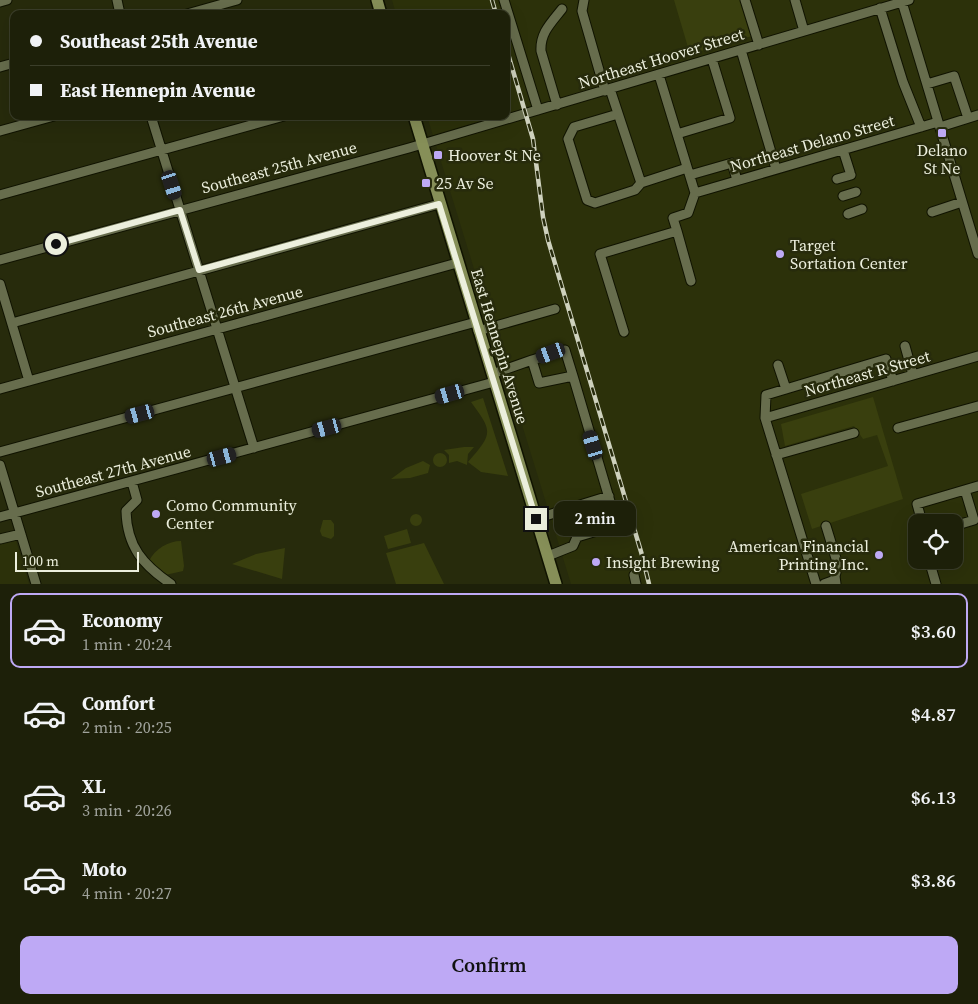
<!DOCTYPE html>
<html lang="en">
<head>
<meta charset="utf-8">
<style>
	body { margin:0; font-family:"Source Serif 4",serif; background:#252812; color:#f1f3f6; height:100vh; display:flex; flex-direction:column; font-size:19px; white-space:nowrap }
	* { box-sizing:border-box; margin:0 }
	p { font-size:16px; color:#a0a39c }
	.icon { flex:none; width:28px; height:28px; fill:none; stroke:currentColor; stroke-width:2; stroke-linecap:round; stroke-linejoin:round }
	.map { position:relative; height:584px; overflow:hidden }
	.sheet { display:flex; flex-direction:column; background:#1d2009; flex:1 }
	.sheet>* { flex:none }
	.hud { position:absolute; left:10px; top:10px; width:500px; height:110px; border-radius:10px; box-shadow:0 5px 20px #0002,0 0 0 1px #3b3e2a; display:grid; align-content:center; height:110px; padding:0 20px; background:#1d2009 }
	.fabs { position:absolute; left:908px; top:514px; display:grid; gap:10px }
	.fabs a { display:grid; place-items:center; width:55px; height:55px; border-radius:10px; background:#1d2009; box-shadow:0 5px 20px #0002,0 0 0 1px #3b3e2a; font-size:25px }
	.scale { position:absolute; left:15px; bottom:12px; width:124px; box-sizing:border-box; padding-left:5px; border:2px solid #ecefdd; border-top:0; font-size:14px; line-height:18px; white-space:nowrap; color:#ecefdd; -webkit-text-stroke:4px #272b0c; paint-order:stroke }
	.end { position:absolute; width:22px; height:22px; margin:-11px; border:6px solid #ecefdd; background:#111; box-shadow:0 0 0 2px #111 }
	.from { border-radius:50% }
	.bubble { position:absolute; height:35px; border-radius:10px; background:#1d2009; box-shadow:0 5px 20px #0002,0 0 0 1px #3b3e2a; font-size:16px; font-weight:600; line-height:35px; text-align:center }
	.car { position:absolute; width:15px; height:30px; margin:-15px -8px; border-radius:6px; box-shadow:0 0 4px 1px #0007; background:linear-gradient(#222 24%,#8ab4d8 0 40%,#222 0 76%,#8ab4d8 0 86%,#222 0) }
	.hud b { display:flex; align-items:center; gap:18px; height:48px; font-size:19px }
	.hud b+b { border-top:1px solid #3b3e2a }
	.hud i { width:12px; height:12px; background:#f1f3f6 }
	ul { padding:9px 0 0; list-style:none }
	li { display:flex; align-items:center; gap:15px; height:75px; margin:0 10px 8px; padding:0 10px; border:2px solid transparent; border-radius:10px }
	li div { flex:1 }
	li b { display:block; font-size:19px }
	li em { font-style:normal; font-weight:600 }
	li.active { border-color:#bea9f5 }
	li>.icon { width:45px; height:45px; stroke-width:1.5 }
	.cta { display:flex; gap:10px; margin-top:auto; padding:10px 20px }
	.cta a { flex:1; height:58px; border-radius:10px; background:#bea9f5; color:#111; font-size:20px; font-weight:600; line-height:58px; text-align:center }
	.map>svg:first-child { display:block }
</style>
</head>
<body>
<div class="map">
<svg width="978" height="584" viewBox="0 0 978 584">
	<rect width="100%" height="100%" fill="#272b0c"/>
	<path fill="#2c310a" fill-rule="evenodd" d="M392 0H978V584H571L427 116H506V14H396ZM916 522H954V560H916Z
		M16 541 29 584H0V545Z"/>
	<path fill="#393f0e" d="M674 0H742L752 36 690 54Z
		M873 397 903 499 812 529 801 494 888 466 877 435 863 439 854 426 785 446 781 424Z
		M483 398 508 476 481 472 468 462C493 433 493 432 471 402Z
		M464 447H474L468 454 467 465 457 461 449 463V455L444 450Z
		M433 460a7 7 0 1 1 14 0a7 7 0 1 1-14 0Z
		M423 461 430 465 428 473 410 478 391 479 406 468Z
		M410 520a6 6 0 1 1 12 0a6 6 0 1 1-12 0Z
		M323 520H331L334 524V536L331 539 322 536 320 531Z
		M407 529 411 543 388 549 384 536Z
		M181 541 184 566 183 571 165 575 149 561C155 549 168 541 181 541Z
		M424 543 444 584H396L386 553Z
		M285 548 282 579 232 564 256 554Z"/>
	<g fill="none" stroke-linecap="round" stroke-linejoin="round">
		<g stroke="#101300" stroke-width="11">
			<path id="minor" d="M117 0 120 14
				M504 0 538 110
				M584 0 582 11 605 91
				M745 0 759 45
				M795 0 804 31
				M0 2 7 0
				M902 2 978 254
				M880 8 903 82 921 127
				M187 14 237 0
				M741 50 776 169
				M0 67 14 63
				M659 75 695 193
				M927 84 954 76 968 118
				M610 89 641 183 687 168
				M557 105 541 51C540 33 551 23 562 9
				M618 114 574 127 568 139 587 200 595 203 635 190 641 183
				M151 116 254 448
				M940 127 978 115
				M0 131 54 116
				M677 134 730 118 712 59
				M843 150 850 172
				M690 175 732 163 737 180
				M837 179 851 175
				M695 193 938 122
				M0 195 284 116
				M843 196 856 192
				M932 212 962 202
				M848 214 862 209
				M677 231 691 281
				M0 260 409 148 909 0
				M0 284 29 381
				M12 323 439 204
				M478 331 555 309
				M624 332 600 254 677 231 673 218 688 213 695 193
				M905 346 913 375
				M532 360 565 350 573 376
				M778 365 786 389
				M492 374 532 360 539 383 573 376 617 525 577 537 573 546 548 556
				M0 389 457 263
				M765 418 978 356
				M898 428 978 406
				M0 452 476 322
				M776 455 854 433
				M0 465 36 584
				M132 482 137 500 126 511C127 547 143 565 171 584
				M567 509 609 496
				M0 517 494 382
				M536 519 567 509 577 537
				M922 522 917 504 978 486
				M826 526 838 565 835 576 836 584
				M954 526 974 520 965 490
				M0 539 21 534
				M929 560 936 584
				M634 575 636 584
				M816 584 765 418 766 395 886 359 893 381
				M824 584 835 580"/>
		</g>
		<g stroke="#101300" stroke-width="14">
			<path id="major" d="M377 0 381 14
				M414 116 556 584"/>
		</g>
		<use href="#minor" stroke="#676d4d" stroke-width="9"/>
		<use href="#major" stroke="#868f58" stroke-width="11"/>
		<g stroke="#ced1bd" stroke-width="4.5">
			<path id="rail" d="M492 0 496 14
				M506 47 533 139 543 217 548 240 642 555 649 584"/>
		</g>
		<use href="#rail" stroke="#272b0c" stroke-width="2.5" stroke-dasharray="8" stroke-linecap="butt"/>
	</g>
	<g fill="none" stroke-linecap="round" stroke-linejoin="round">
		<path stroke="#ecefdd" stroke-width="6" d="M56 244 180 210 199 270 439 204 536 519"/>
	</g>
	<g fill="#bea9f5" stroke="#272b0c" stroke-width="2">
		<rect x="937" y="128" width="10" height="10" rx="2.5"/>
		<rect x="433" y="150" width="10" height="10" rx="2.5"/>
		<rect x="421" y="178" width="10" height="10" rx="2.5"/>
		<circle cx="780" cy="254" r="5"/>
		<circle cx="156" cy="514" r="5"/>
		<circle cx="879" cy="555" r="5"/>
		<circle cx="596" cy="562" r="5"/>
	</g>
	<g text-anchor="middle" stroke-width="5" stroke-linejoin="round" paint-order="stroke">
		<g font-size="16" fill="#ecefdd" stroke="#272b0c">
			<text transform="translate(661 58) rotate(-17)" y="6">Northeast Hoover Street</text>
			<text transform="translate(812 143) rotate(-16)" y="6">Northeast Delano Street</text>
			<text transform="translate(279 167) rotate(-15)" y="6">Southeast 25th Avenue</text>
			<text transform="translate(225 311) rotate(-15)" y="6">Southeast 26th Avenue</text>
			<text transform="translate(500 346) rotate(73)" y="6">East Hennepin Avenue</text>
			<text transform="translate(867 373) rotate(-16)" y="6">Northeast R Street</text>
			<text transform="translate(113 471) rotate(-15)" y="6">Southeast 27th Avenue</text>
		</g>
		<g font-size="16" fill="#ecefdd" stroke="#272b0c" text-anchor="start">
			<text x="942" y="156" text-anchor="middle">Delano<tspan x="942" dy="18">St Ne</tspan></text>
			<text x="448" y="161">Hoover St Ne</text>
			<text x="436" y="189">25 Av Se</text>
			<text x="790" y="251">Target<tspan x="790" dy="18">Sortation Center</tspan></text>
			<text x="166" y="511">Como Community<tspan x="166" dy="18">Center</tspan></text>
			<text x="869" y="552" text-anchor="end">American Financial<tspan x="869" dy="18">Printing Inc.</tspan></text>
			<text x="606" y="568">Insight Brewing</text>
		</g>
	</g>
</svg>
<div class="fabs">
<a><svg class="icon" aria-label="locate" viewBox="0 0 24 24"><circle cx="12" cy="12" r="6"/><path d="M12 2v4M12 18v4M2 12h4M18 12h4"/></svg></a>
</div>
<div class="scale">100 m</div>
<i class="end from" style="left:56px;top:244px"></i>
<i class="end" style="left:536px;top:519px"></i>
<div class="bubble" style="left:554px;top:501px;width:82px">2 min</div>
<i class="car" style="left:172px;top:185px;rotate:162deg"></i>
<i class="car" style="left:551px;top:353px;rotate:250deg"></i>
<i class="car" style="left:450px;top:394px;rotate:254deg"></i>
<i class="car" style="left:140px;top:414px;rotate:255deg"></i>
<i class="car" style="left:327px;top:428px;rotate:255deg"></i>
<i class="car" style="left:593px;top:445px;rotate:343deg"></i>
<i class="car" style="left:222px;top:457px;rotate:75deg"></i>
<div class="hud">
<b><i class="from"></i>Southeast 25th Avenue</b>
<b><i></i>East Hennepin Avenue</b>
</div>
</div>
<section class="sheet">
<ul>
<li class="active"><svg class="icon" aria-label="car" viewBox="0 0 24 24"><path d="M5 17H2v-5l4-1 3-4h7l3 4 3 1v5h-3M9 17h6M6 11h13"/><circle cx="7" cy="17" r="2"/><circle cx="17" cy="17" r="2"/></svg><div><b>Economy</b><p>1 min · 20:24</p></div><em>$3.60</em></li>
<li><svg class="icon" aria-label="car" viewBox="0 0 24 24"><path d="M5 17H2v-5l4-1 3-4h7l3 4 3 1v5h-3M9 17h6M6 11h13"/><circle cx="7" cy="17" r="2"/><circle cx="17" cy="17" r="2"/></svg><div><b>Comfort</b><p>2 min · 20:25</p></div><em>$4.87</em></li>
<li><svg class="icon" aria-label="car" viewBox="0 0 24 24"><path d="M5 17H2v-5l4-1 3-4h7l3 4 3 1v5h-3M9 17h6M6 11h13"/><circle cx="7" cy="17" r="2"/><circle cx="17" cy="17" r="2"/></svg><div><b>XL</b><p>3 min · 20:26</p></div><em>$6.13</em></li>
<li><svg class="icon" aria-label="car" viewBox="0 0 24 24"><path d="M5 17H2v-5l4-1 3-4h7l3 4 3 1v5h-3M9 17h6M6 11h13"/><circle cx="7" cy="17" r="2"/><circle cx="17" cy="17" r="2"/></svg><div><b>Moto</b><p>4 min · 20:27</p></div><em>$3.86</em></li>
</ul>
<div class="cta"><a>Confirm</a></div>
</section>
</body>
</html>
